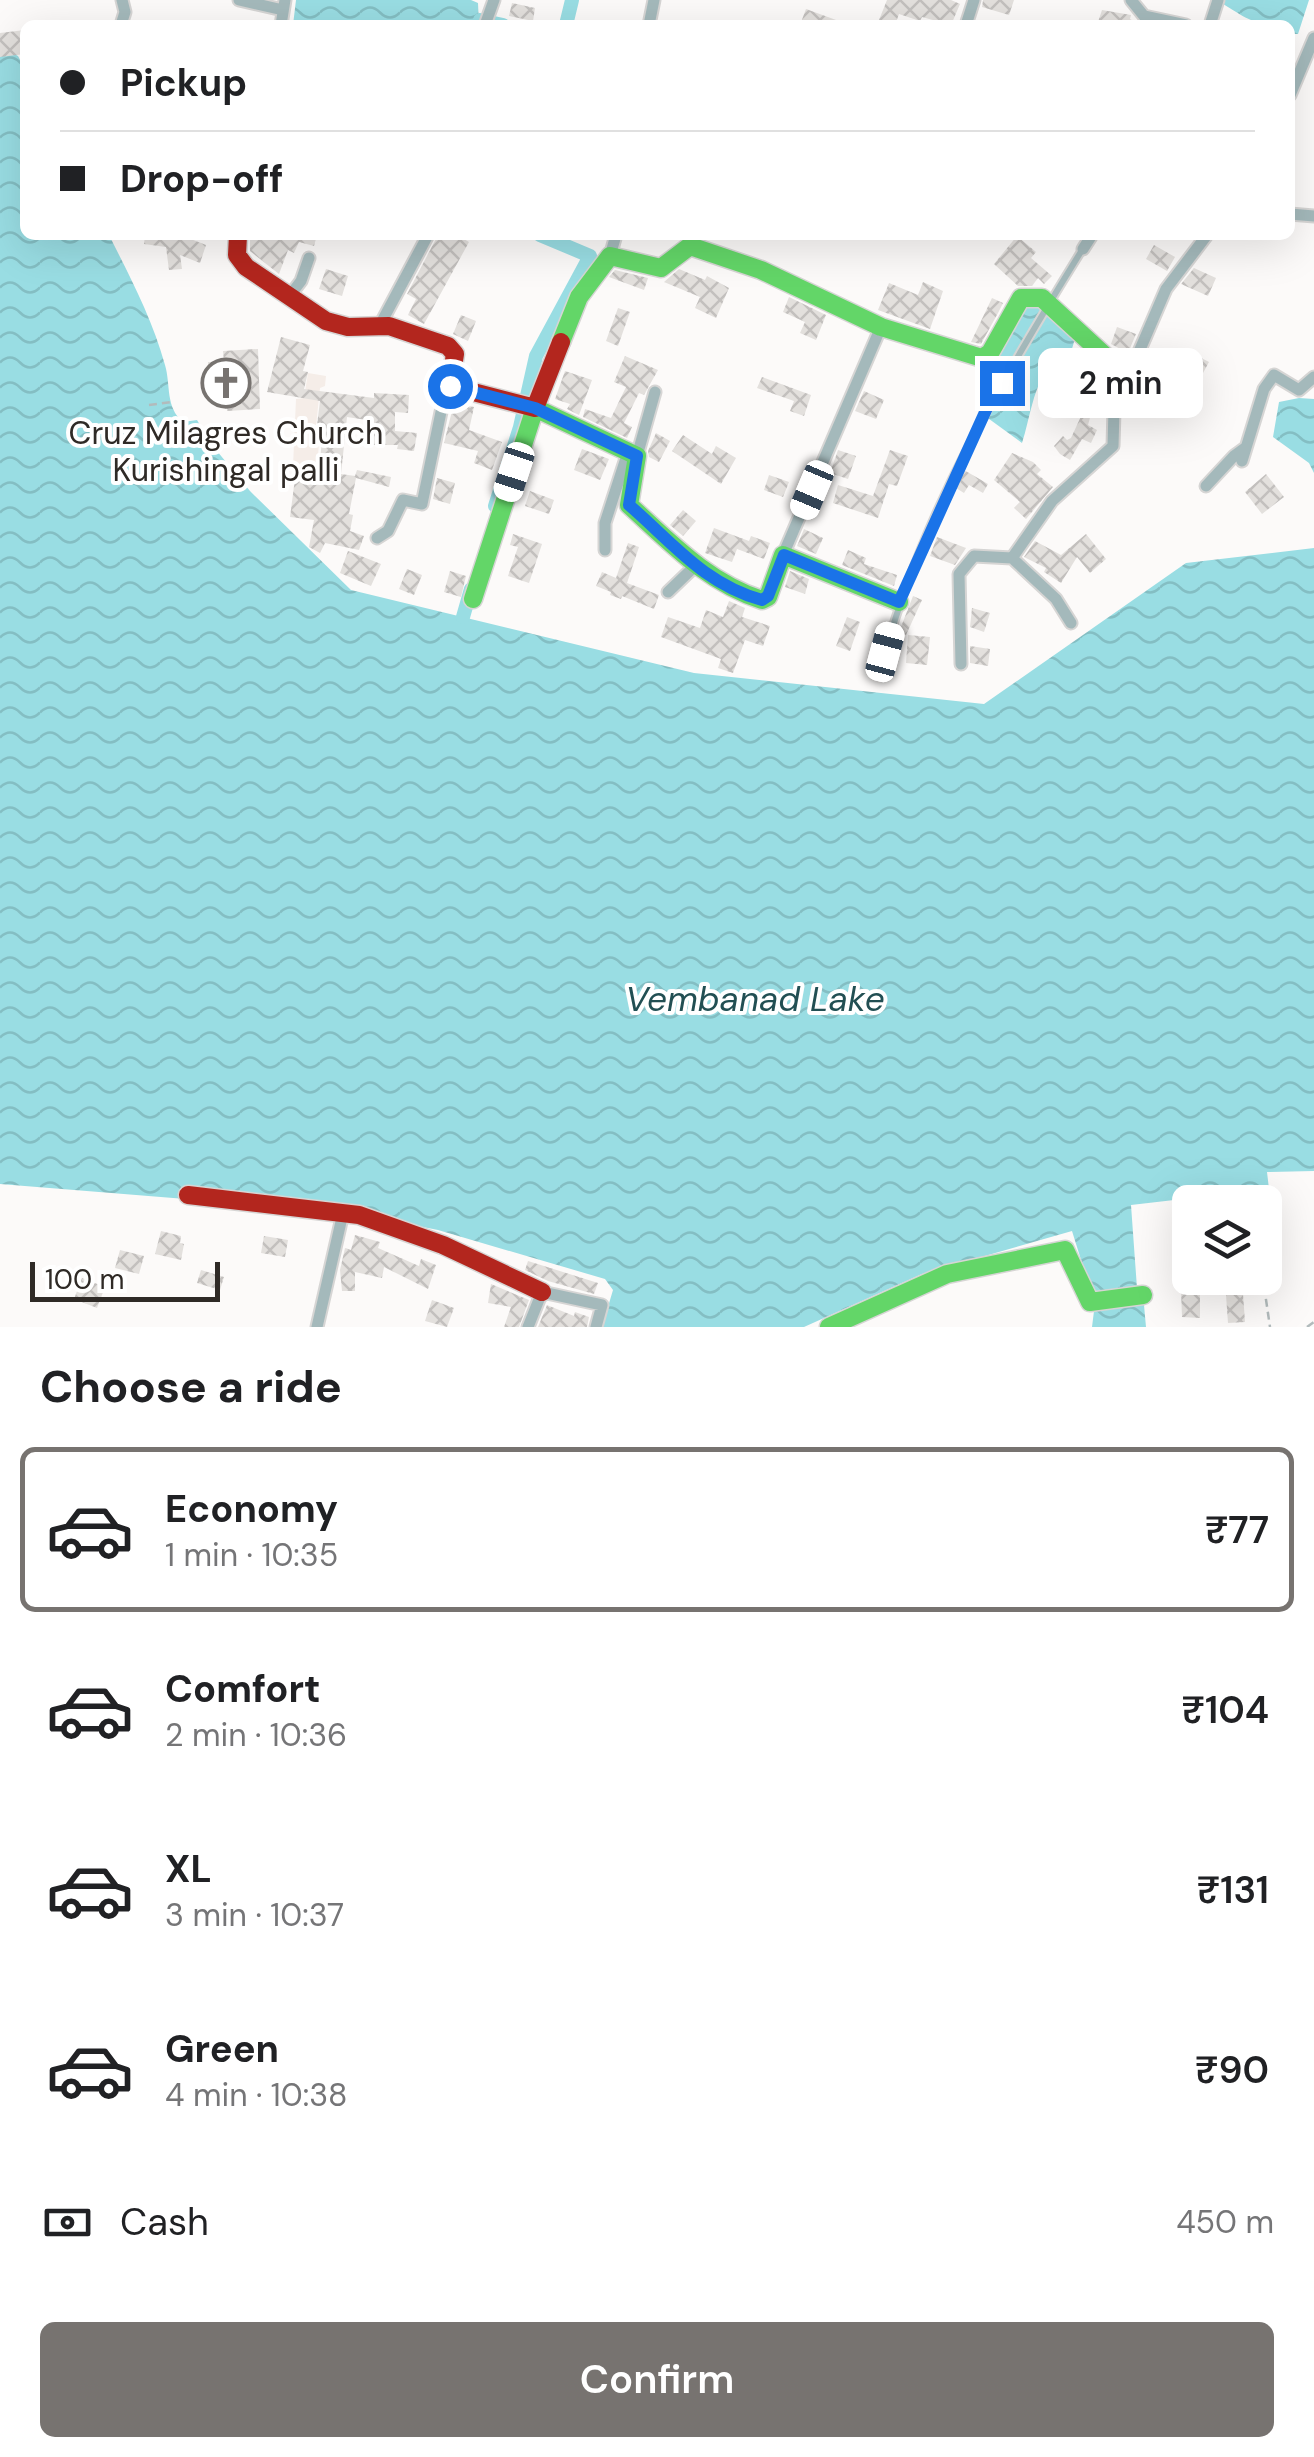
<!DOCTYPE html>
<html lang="en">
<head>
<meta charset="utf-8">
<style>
	body { margin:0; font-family:"DM Sans",sans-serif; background:#f6f6f6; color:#202124; height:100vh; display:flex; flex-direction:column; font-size:38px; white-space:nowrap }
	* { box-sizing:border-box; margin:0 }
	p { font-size:32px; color:#757577 }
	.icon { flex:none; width:55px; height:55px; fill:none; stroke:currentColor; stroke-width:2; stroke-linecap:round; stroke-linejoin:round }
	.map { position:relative; height:1327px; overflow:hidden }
	.sheet { display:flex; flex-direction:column; background:#fff; flex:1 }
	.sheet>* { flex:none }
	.hud { position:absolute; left:20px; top:20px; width:1275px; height:220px; border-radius:15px; box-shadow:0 10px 40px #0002; display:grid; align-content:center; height:220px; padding:0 40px; background:#fff }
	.controls { position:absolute; left:1172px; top:1185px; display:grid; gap:20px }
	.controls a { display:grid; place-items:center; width:110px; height:110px; border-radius:15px; background:#fff; box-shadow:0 10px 40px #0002; font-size:50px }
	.scale { position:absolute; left:30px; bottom:25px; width:190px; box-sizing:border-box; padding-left:10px; border:5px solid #2f2a26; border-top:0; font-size:28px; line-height:35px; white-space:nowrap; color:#2f2a26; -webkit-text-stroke:8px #fff; paint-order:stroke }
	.end { position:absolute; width:45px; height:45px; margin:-22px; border:12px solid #1a73e8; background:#fff; box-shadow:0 0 0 5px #fff }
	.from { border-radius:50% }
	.bubble { position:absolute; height:70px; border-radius:15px; background:#fff; box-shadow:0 10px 40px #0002; font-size:32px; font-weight:600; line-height:70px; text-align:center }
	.car { position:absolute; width:30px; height:60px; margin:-30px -15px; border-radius:12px; box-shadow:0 0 8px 2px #0007; background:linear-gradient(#fff 24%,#345 0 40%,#fff 0 76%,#345 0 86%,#fff 0) }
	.hud b { display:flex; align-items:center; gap:35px; height:95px; font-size:38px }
	.hud b+b { border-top:2px solid #e0e0e0 }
	.hud i { width:25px; height:25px; background:#202124 }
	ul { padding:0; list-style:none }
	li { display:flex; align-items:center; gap:30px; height:165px; margin:0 20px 15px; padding:0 20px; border:5px solid transparent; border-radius:15px }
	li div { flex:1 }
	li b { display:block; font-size:38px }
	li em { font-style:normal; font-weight:600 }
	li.on { border-color:#777370 }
	li>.icon { width:90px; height:90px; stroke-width:1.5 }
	h2 { padding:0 40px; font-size:45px; line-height:120px }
	.pay { display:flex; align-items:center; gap:25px; height:110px; padding:0 40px; font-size:38px }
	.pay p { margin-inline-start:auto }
	.action { display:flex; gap:20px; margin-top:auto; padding:20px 40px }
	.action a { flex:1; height:115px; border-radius:15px; background:#777370; color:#fff; font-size:40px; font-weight:600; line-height:115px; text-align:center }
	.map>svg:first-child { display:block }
</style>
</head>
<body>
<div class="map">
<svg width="1314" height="1327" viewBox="0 0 1314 1327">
	<defs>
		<pattern id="water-waves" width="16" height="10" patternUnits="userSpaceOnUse" patternTransform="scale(2.5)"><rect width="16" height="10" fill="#99dde3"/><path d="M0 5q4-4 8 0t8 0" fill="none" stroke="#84bec3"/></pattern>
		<pattern id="building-cross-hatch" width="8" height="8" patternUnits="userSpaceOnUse" patternTransform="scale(2.5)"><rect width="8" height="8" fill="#e3e0dd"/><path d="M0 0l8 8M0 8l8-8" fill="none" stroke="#c3c0be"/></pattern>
	</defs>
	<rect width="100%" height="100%" fill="#fcfaf9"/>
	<path fill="#f5ede8" d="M308 373 326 376 325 386 320 388 316 426 320 427 317 471 293 466 296 399 304 398Z"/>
	<path fill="url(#water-waves)" d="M296 0H471L478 3 479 25H293Z
		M1216 0H1309L1298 34H1290V25C1248 25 1250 19 1216 0Z
		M0 46 18 56 25 69V235H109C130 277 152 318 165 365 171 385 165 407 183 422L197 420 212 445 250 491 351 590 694 673 984 704 1186 563 1314 548V1171L1267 1172 1269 1189 1131 1205 1137 1288 1092 1295 1072 1231 922 1274 804 1327H602L613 1290 605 1279 438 1230 241 1191 235 1203 0 1184Z
		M1022 303 1044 304 986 406 976 378 983 373Z
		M1049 309 1077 332 1065 372 1046 371C1032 393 1030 418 1022 443L985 416Z
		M1299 398 1314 399V473L1309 463 1273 437 1279 402Z
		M1120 1303 1144 1305 1146 1327H1092L1094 1311Z"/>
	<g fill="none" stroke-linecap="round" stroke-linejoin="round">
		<path stroke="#99dde3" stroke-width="14" d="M480 20 503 25
			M566 25 572 0
			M495 506 520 427 536 356 590 256 540 235
			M463 617 471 589"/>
	</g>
	<path fill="url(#building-cross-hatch)" d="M887 0H951L960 4 951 25 922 17 920 21 899 14 895 25H877Z
		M983 0H1014L1009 15 982 7Z
		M512 3 535 8 533 21 509 16Z
		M806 9 847 24 846 25H800Z
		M1102 10 1131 15 1130 19 1141 25H1097Z
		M25 30V54L0 57V33Z
		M145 235 183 236 206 245 200 263 180 255 182 269 169 270 166 247 144 244Z
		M250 235H317L314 246 299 242 294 253 288 250 279 274 250 251Z
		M438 235H457L469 242 424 324 408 315 416 299 407 294Z
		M1017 236 1036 252 1031 258 1052 276 1044 284 1038 278 1032 286H1018L994 264Z
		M1154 245 1175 257 1167 271 1146 259Z
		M1194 268 1216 278 1208 296 1181 284Z
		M326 269 348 276 342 296 319 289Z
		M679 269 705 280 707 276 729 288 716 318 695 308 700 297 664 282Z
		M615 270 648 278 644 290 609 277Z
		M923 282 943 291 930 329 878 310 889 283 918 295Z
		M789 297 826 315 816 340 800 333 805 322 783 312Z
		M992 298 1003 303 998 313 981 344 971 342Z
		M618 308 630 312 618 346 606 341Z
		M461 315 476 321 468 341 453 334Z
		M1117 327 1136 334 1128 353 1111 344Z
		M281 337 310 345 303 371 308 372 304 389 374 398V393L409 395 408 413 395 412V431L417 433 414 451 397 449 398 445H373V421L347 417 341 474 355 476 357 470 391 477 389 487 356 478 349 514 353 515 350 531 364 536 359 550 325 543 320 553 309 547 314 520 290 517 296 471 319 474 323 426 317 425 320 401 267 392Z
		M258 349 260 409 227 411 226 394H208V362H224L223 351Z
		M1184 349 1209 362 1197 384 1172 370Z
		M625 356 658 370 644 395 639 393 624 423 632 427 627 438 583 417 585 409 611 418 626 387 614 382Z
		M1090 365 1103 370 1088 425 1097 430 1091 443 1082 439 1070 460 1060 454 1054 446 1063 436 1067 440 1071 438 1083 412 1072 408Z
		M565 371 592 380 579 415 567 409 570 404 555 399Z
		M762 377 811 395 804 416 790 411 794 401 757 388Z
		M864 391 884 400 876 419 855 411Z
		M454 403 474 407 469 430 502 442 492 470 474 463 478 451 444 443Z
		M656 433 670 441 659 462 649 457 648 451Z
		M683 435 712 454 716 446 736 458 721 484 672 451Z
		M582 449 609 459 600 480 574 470Z
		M838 450 856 456 848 479 830 473Z
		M890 450 908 456 897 486 889 484 878 518 833 503 838 485 873 496Z
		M1012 453 1033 462 1041 470 1037 474 1053 487 1026 519 1014 508 1020 502 994 480Z
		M964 470 988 484 983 493 969 485 964 493 956 488Z
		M1266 474 1284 497 1262 514 1245 492Z
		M769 475 789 482 783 497 764 490Z
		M437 478 455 483 450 504 433 499Z
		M530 491 554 500 549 514 525 506Z
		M683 510 696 521 683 536 670 525Z
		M714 528 749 541 751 536 770 543 764 559 737 549 732 562 705 553Z
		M804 529 823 538 816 554 797 546Z
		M513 534 542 544 529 583 508 576 518 547 510 545Z
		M1086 534 1106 559 1090 573 1077 557 1061 583 1044 572 1046 568 1024 557 1035 541 1061 555Z
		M937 537 966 548 955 565 930 556Z
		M628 543 639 547 627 583 659 595 654 609 622 596 621 599 610 595 611 592 596 586 602 572 616 578Z
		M848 550 866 558 864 564 897 575 894 586 842 565Z
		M348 551 381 564 371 586 340 573Z
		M407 569 422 575 414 595 399 589Z
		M450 571 466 576 461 597 444 592Z
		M790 571 809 579 805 594 785 587Z
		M913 596 922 600 906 635 899 632Z
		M729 601 745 608 742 617 770 626 763 646 745 640 733 673 718 668 721 659 661 637 668 617 700 628 706 610 723 617Z
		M972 608 990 613 984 632 970 627Z
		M847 617 860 622 850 651 836 646Z
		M908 635 930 637 927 665 906 663Z
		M970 646 990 649 988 666 970 663Z
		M161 1231 181 1236 180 1243 184 1244 181 1260 155 1254Z
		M355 1235 380 1242 378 1248 419 1266 421 1259 436 1265 428 1289 384 1267 382 1278 355 1272V1291H342L340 1270 345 1248 351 1250Z
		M264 1236 288 1240 285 1257 261 1253Z
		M120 1250 144 1256 139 1274 115 1268Z
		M528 1261 598 1283 594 1294 548 1281 525 1270Z
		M201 1270 224 1277 220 1290 197 1283Z
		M82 1278 105 1287 97 1308 74 1299Z
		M491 1284 529 1300 519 1327H504L511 1307 488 1303Z
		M1181 1290H1200V1318L1182 1317Z
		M1243 1294 1245 1322 1228 1323 1226 1295Z
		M432 1300 454 1308 447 1327 425 1321Z
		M547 1305 574 1316 575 1312 589 1317 587 1327H538Z"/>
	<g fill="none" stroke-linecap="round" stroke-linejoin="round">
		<g stroke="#d6d5d4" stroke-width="10">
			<path id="lane" d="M885 653C925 509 1004 376 1082 250"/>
		</g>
		<g stroke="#d6d5d4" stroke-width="15">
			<path id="street" d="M239 0 283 10
				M1131 0 1144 16 1186 25
				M121 25 125 12 122 0
				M281 25 285 0
				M485 25 494 0
				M649 25 654 0
				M966 25 974 0
				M1210 25 1218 0
				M1290 95 1314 38
				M1290 214 1314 216
				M1083 249 1092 235
				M610 256 616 235
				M291 294 301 281 309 258
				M380 325 428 235
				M637 456 655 392
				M1242 461 1264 389 1274 375 1299 390 1314 377
				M1206 486 1234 456 1245 448
				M377 538 388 531 403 500 422 504 441 412 450 386
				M605 550V523L628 452
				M783 555 881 327
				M668 592 694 567
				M1071 623 1056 599 1012 558 1052 501 1113 446 1114 410 1166 289 1207 235
				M961 664 959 574 974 556 1012 558
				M317 1327 343 1213
				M528 1327 542 1292 602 1305 596 1327"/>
		</g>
		<g stroke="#d6d5d4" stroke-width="21">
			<path id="fast" d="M561 342 579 297 610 256 661 268 690 246 761 270 881 327 982 358 990 353 1021 298H1042L1128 377
				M473 599 535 408 637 456 629 505C671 543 707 582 762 600L768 597 783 555 899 602
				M829 1327 947 1274 1065 1250 1090 1302 1143 1295"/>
		</g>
		<g stroke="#d6d5d4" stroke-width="21">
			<path id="jam" d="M238 235 237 255 246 267 326 321 348 327 389 326 448 346 455 354 450 386 535 408 561 342
				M188 1195 359 1215 443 1245 542 1292"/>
		</g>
		<path stroke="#b2bbbc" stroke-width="2.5" stroke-dasharray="8 5" stroke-linecap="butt" d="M149 405 171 402
			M1264 1286 1270 1327
			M1307 1327 1314 1322"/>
		<use href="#lane" stroke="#a4b9bb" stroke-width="6"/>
		<use href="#street" stroke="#a4b9bb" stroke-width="11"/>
		<use href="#fast" stroke="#63d668" stroke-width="18"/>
		<use href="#jam" stroke="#b3261e" stroke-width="18"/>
	</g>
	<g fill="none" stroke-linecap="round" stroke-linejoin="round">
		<path stroke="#1a73e8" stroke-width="12" d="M450 386 535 408 637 456 629 505C673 543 704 584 762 600L768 596 784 555 899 602 986 410 1002 383"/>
	</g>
	<defs>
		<g id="church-ring" transform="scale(2.5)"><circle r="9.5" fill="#fff" stroke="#777370" stroke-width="1.5"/><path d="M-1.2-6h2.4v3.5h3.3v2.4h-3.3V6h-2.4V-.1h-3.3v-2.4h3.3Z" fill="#777370"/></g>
	</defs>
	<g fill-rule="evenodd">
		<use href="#church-ring" x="226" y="383"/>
	</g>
	<g text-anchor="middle" stroke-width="8" stroke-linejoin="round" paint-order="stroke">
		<g font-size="32" fill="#2f2a26" stroke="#fff">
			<text x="226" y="444">Cruz Milagres Church<tspan x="226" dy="37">Kurishingal palli</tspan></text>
		</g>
		<g font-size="35" font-style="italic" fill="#224f53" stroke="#fff">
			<text x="755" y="1011">Vembanad Lake</text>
		</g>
	</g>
</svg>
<div class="controls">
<a><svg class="icon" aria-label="layers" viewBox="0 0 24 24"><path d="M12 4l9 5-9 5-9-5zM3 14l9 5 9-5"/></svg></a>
</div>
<div class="scale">100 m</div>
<i class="end from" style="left:450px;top:386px"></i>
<i class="end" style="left:1002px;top:383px"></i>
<div class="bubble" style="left:1038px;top:348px;width:165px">2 min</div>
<i class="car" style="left:514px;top:472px;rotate:198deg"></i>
<i class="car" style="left:812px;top:490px;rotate:203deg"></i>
<i class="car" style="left:885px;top:652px;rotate:15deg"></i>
<div class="hud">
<b><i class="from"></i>Pickup</b>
<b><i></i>Drop-off</b>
</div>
</div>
<section class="sheet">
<h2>Choose a ride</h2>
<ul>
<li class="on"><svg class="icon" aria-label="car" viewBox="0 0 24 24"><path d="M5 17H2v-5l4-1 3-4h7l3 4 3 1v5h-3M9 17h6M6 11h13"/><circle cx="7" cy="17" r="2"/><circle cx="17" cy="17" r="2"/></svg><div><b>Economy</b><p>1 min · 10:35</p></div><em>₹77</em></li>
<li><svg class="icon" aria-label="car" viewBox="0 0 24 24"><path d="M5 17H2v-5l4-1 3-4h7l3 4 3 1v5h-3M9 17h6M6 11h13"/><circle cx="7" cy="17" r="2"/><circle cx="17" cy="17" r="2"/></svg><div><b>Comfort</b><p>2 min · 10:36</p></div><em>₹104</em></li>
<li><svg class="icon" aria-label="car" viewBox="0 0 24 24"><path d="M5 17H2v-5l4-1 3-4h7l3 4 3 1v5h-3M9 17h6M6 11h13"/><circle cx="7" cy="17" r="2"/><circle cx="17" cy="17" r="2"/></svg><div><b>XL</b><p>3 min · 10:37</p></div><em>₹131</em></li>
<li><svg class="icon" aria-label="car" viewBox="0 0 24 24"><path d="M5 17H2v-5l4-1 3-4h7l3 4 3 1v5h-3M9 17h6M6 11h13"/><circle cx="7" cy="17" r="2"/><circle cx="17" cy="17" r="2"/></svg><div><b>Green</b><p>4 min · 10:38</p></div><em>₹90</em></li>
</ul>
<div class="pay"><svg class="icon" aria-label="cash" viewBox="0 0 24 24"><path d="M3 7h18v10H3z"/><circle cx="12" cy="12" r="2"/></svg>Cash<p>450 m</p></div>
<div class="action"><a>Confirm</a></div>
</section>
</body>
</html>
